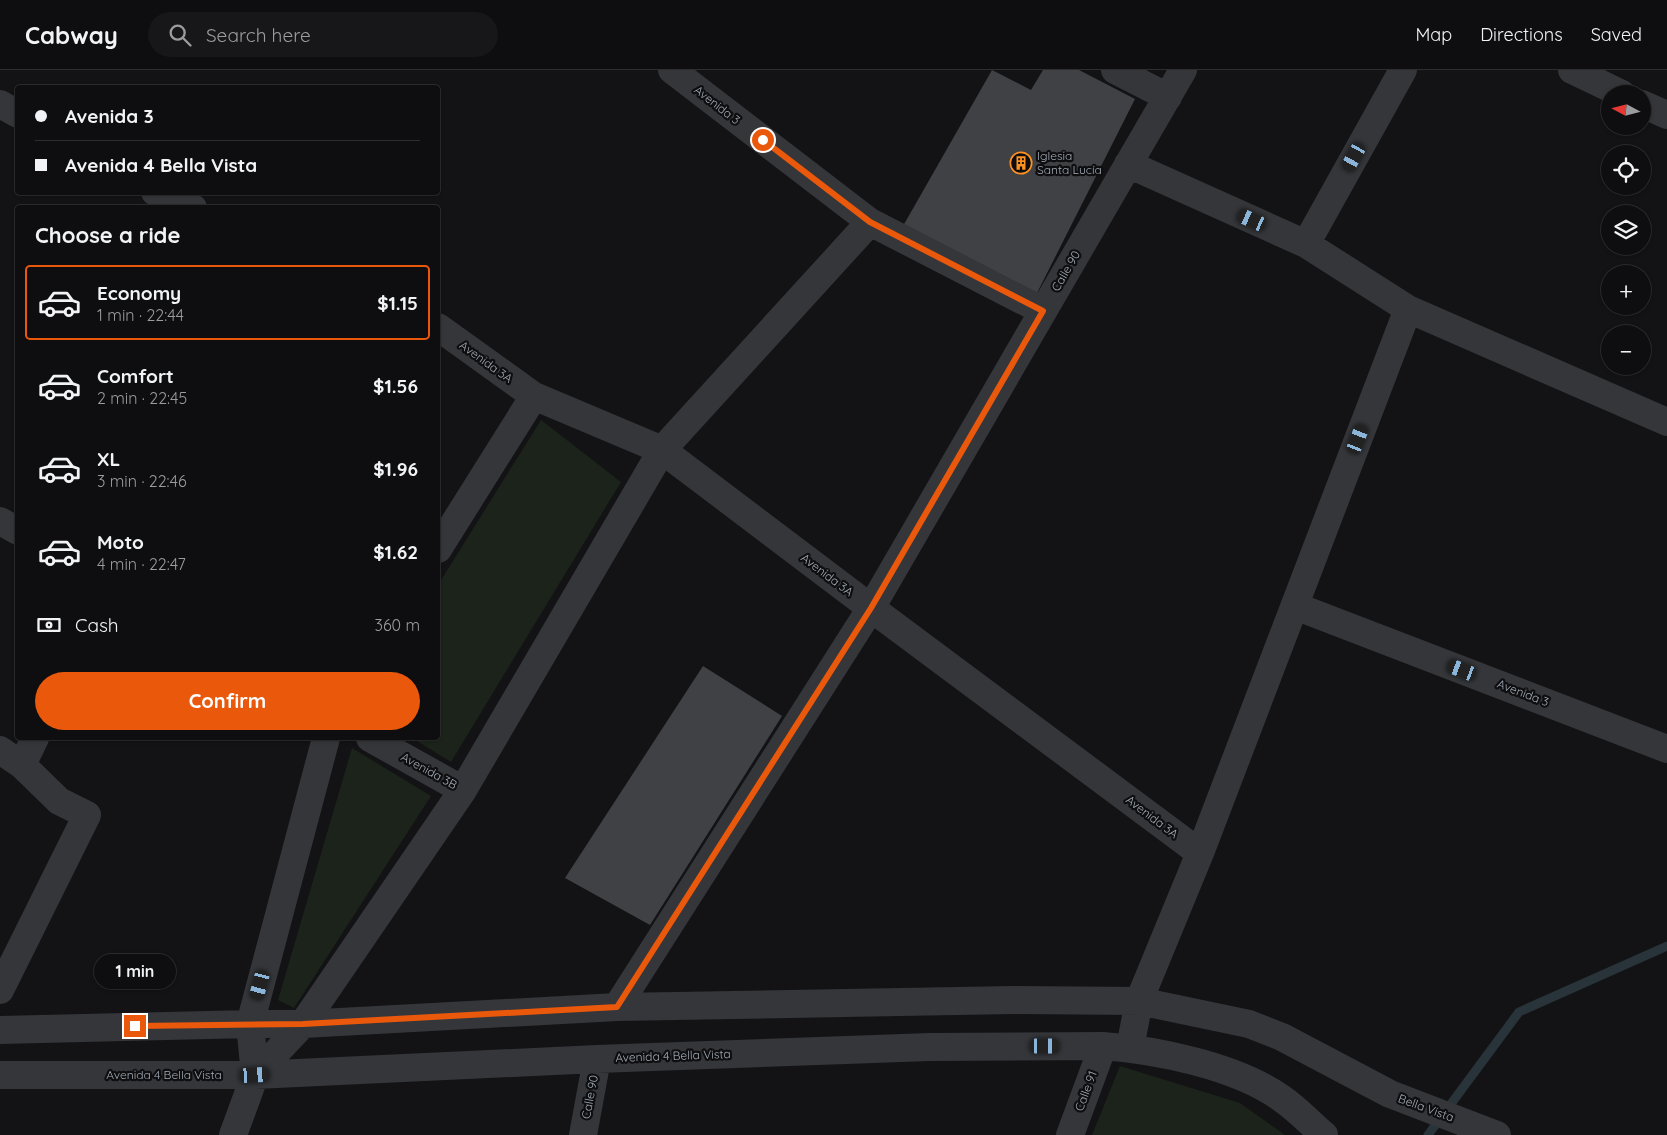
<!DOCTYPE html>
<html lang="en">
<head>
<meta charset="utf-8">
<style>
	body { margin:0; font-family:Quicksand,sans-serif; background:#171719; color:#f1f3f6; height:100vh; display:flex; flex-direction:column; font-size:19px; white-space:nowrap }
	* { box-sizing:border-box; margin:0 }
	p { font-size:16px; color:#9b9c9f }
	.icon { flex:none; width:28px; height:28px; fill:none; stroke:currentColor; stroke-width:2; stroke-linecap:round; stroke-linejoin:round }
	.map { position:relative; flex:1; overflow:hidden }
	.sheet { position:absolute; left:15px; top:135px; width:425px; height:535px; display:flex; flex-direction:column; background:#0e0e10; border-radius:5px; box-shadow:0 1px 4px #0004,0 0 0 1px #2e2e30 }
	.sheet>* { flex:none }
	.top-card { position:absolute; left:15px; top:15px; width:425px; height:110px; border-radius:5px; box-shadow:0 1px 4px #0004,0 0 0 1px #2e2e30; display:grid; align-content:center; height:110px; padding:0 20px; background:#0e0e10 }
	.needle { width:32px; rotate:277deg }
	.fabs { position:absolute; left:1601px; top:15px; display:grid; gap:10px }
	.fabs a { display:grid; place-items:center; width:50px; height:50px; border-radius:50%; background:#0e0e10; box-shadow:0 1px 4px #0004,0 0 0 1px #2e2e30; font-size:25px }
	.end { position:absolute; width:22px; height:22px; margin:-11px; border:6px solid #ea580c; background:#fff; box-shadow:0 0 0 2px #fff }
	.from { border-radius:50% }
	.bubble { position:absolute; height:35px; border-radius:18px; background:#0e0e10; box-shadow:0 1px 4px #0004,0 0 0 1px #2e2e30; font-size:16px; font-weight:700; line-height:35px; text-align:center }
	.car { position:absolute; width:15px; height:30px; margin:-15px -8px; border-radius:6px; box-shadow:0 0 4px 1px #0007; background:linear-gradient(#222 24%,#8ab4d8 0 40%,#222 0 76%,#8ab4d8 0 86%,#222 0) }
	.top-card b { display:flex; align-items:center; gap:18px; height:48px; font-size:19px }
	.top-card b+b { border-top:1px solid #2e2e30 }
	.top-card i { width:12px; height:12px; background:#f1f3f6 }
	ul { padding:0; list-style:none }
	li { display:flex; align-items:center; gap:15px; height:75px; margin:0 10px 8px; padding:0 10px; border:2px solid transparent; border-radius:5px }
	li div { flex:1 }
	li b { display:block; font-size:19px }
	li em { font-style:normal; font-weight:700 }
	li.current { border-color:#ea580c }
	li>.icon { width:45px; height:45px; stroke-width:1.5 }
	h2 { padding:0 20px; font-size:22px; line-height:60px }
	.pay { display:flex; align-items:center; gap:12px; height:55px; padding:0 20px; font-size:19px }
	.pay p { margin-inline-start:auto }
	.action { display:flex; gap:10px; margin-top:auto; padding:10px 20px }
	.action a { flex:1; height:58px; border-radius:30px; background:#ea580c; color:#fff; font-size:20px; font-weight:700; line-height:58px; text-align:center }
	header { display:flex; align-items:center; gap:30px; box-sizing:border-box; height:70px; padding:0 25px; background:#0e0e10; border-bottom:1px solid #2e2e30 }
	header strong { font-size:24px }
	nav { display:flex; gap:28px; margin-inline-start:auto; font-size:18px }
	.search { width:350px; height:45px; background:#171719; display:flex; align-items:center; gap:12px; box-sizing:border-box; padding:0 18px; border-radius:28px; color:#9b9c9f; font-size:19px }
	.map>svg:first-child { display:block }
</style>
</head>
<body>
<header>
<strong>Cabway</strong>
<div class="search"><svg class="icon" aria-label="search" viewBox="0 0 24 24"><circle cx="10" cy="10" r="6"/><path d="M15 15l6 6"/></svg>Search here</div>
<nav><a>Map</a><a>Directions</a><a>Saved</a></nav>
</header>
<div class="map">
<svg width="1667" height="1065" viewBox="0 0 1667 1065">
	<rect width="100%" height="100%" fill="#131315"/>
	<path fill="#1b231b" d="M541 350 621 412 451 692 412 668H438V515Z
		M352 678 431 726 294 938 278 930Z
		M1120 996 1240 1033 1285 1065H1092Z"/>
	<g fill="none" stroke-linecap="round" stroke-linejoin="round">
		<path stroke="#283439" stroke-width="9" d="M1428 1065 1519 942 1667 876"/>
	</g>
	<path fill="#3f4145" d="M992 0 1031 20 1043 0H1079L1135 29 1036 225 903 156Z
		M703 596 782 646 650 855 565 808Z"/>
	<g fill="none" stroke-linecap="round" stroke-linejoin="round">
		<path stroke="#34363a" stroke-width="28" d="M672 0 870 152 1043 241
			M1115 0 1168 27
			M1572 0 1622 24
			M0 34 18 44
			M1642 34 1667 45
			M1128 94 1306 174 1408 239 1667 352
			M155 122 193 138
			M1306 174 1403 0
			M438 257 534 326 662 380 871 538 1200 783
			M0 451 18 461
			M438 479 534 326
			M1295 536 1667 679
			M370 668 463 720
			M0 680 22 695 59 731 87 745 0 920
			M22 695 35 668
			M617 937 871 538 1183 0
			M0 960 250 954H303L617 937 1013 930 1139 931 1249 954 1282 967 1390 1024 1497 1065
			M1130 978 1139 931 1200 783 1408 239
			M0 1005H255L597 989 930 977 1103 976C1157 980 1236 996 1281 1028 1296 1038 1310 1053 1324 1065
			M255 1005 250 954 326 668
			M233 1065 255 1005 303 954 463 720 662 380 870 152
			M583 1065 597 989
			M1070 1065 1103 976"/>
	</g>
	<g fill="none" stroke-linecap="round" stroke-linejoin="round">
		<path stroke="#ea580c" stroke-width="6" d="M135 956 303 954 617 937 871 538 1043 241 870 152 763 70"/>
	</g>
	<defs>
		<g id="building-ring" transform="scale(1.125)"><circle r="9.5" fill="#0e0e10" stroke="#fd9122" stroke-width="1.5"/><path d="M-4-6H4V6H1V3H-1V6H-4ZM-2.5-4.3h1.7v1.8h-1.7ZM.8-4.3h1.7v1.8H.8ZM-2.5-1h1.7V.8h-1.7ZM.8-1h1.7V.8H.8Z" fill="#fd9122"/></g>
	</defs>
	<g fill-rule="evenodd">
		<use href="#building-ring" x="1021" y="93"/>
	</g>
	<g text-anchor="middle" stroke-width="4.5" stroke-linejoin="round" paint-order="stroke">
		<g font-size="12" fill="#a3acb6" stroke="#0e0e10">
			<text transform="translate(717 35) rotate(38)" y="4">Avenida 3</text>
			<text transform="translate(1066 201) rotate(-60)" y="4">Calle 90</text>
			<text transform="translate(486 292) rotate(36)" y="4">Avenida 3A</text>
			<text transform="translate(827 505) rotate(37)" y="4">Avenida 3A</text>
			<text transform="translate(1523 623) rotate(21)" y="4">Avenida 3</text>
			<text transform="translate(429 701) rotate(29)" y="4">Avenida 3B</text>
			<text transform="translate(1152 747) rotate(37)" y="4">Avenida 3A</text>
			<text transform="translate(673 986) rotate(-2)" y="4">Avenida 4 Bella Vista</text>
			<text x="164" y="1009">Avenida 4 Bella Vista</text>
			<text transform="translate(1086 1021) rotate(-70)" y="4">Calle 91</text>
			<text transform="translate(590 1027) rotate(-79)" y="4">Calle 90</text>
			<text transform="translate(1426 1038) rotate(20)" y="4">Bella Vista</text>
		</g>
		<g font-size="12" fill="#a3acb6" stroke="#0e0e10" text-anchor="start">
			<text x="1037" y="90">Iglesia<tspan x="1037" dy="14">Santa Lucía</tspan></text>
		</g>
	</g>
</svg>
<div class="fabs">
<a><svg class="needle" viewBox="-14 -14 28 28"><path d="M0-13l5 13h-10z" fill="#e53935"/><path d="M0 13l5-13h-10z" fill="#9b9c9f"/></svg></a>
<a><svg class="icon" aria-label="locate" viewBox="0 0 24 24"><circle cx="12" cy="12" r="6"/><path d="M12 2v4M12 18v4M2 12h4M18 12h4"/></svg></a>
<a><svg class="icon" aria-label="layers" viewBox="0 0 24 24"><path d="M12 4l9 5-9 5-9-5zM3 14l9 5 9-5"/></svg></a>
<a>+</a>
<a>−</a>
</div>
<i class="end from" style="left:763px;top:70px"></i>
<i class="end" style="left:135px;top:956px"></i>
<div class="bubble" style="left:94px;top:884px;width:82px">1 min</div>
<i class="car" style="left:1354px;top:87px;rotate:209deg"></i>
<i class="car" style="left:1252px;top:150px;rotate:294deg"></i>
<i class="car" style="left:1358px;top:369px;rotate:21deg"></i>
<i class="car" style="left:1462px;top:600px;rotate:291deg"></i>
<i class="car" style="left:260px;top:915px;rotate:195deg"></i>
<i class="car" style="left:1045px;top:976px;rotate:90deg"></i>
<i class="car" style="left:255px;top:1005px;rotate:87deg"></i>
<div class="top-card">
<b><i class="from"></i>Avenida 3</b>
<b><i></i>Avenida 4 Bella Vista</b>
</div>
<section class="sheet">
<h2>Choose a ride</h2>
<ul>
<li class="current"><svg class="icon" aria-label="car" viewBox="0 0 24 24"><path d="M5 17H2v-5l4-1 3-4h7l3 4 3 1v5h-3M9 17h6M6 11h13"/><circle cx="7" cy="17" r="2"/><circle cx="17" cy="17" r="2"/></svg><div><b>Economy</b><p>1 min · 22:44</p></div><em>$1.15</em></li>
<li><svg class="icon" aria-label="car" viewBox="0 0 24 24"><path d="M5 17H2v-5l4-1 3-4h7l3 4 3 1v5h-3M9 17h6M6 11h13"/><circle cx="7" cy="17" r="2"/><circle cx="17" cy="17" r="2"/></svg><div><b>Comfort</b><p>2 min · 22:45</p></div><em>$1.56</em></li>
<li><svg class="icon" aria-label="car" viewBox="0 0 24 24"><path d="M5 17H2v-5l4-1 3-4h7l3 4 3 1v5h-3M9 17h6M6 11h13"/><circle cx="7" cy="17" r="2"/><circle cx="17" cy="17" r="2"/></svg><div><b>XL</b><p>3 min · 22:46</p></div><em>$1.96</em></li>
<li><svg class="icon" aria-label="car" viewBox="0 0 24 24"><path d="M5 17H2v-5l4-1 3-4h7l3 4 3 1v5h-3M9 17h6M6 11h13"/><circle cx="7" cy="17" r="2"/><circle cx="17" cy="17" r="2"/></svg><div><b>Moto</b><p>4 min · 22:47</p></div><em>$1.62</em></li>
</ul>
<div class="pay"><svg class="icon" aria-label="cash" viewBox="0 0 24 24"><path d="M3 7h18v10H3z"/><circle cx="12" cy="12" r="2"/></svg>Cash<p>360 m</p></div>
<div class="action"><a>Confirm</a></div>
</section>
</div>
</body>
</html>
